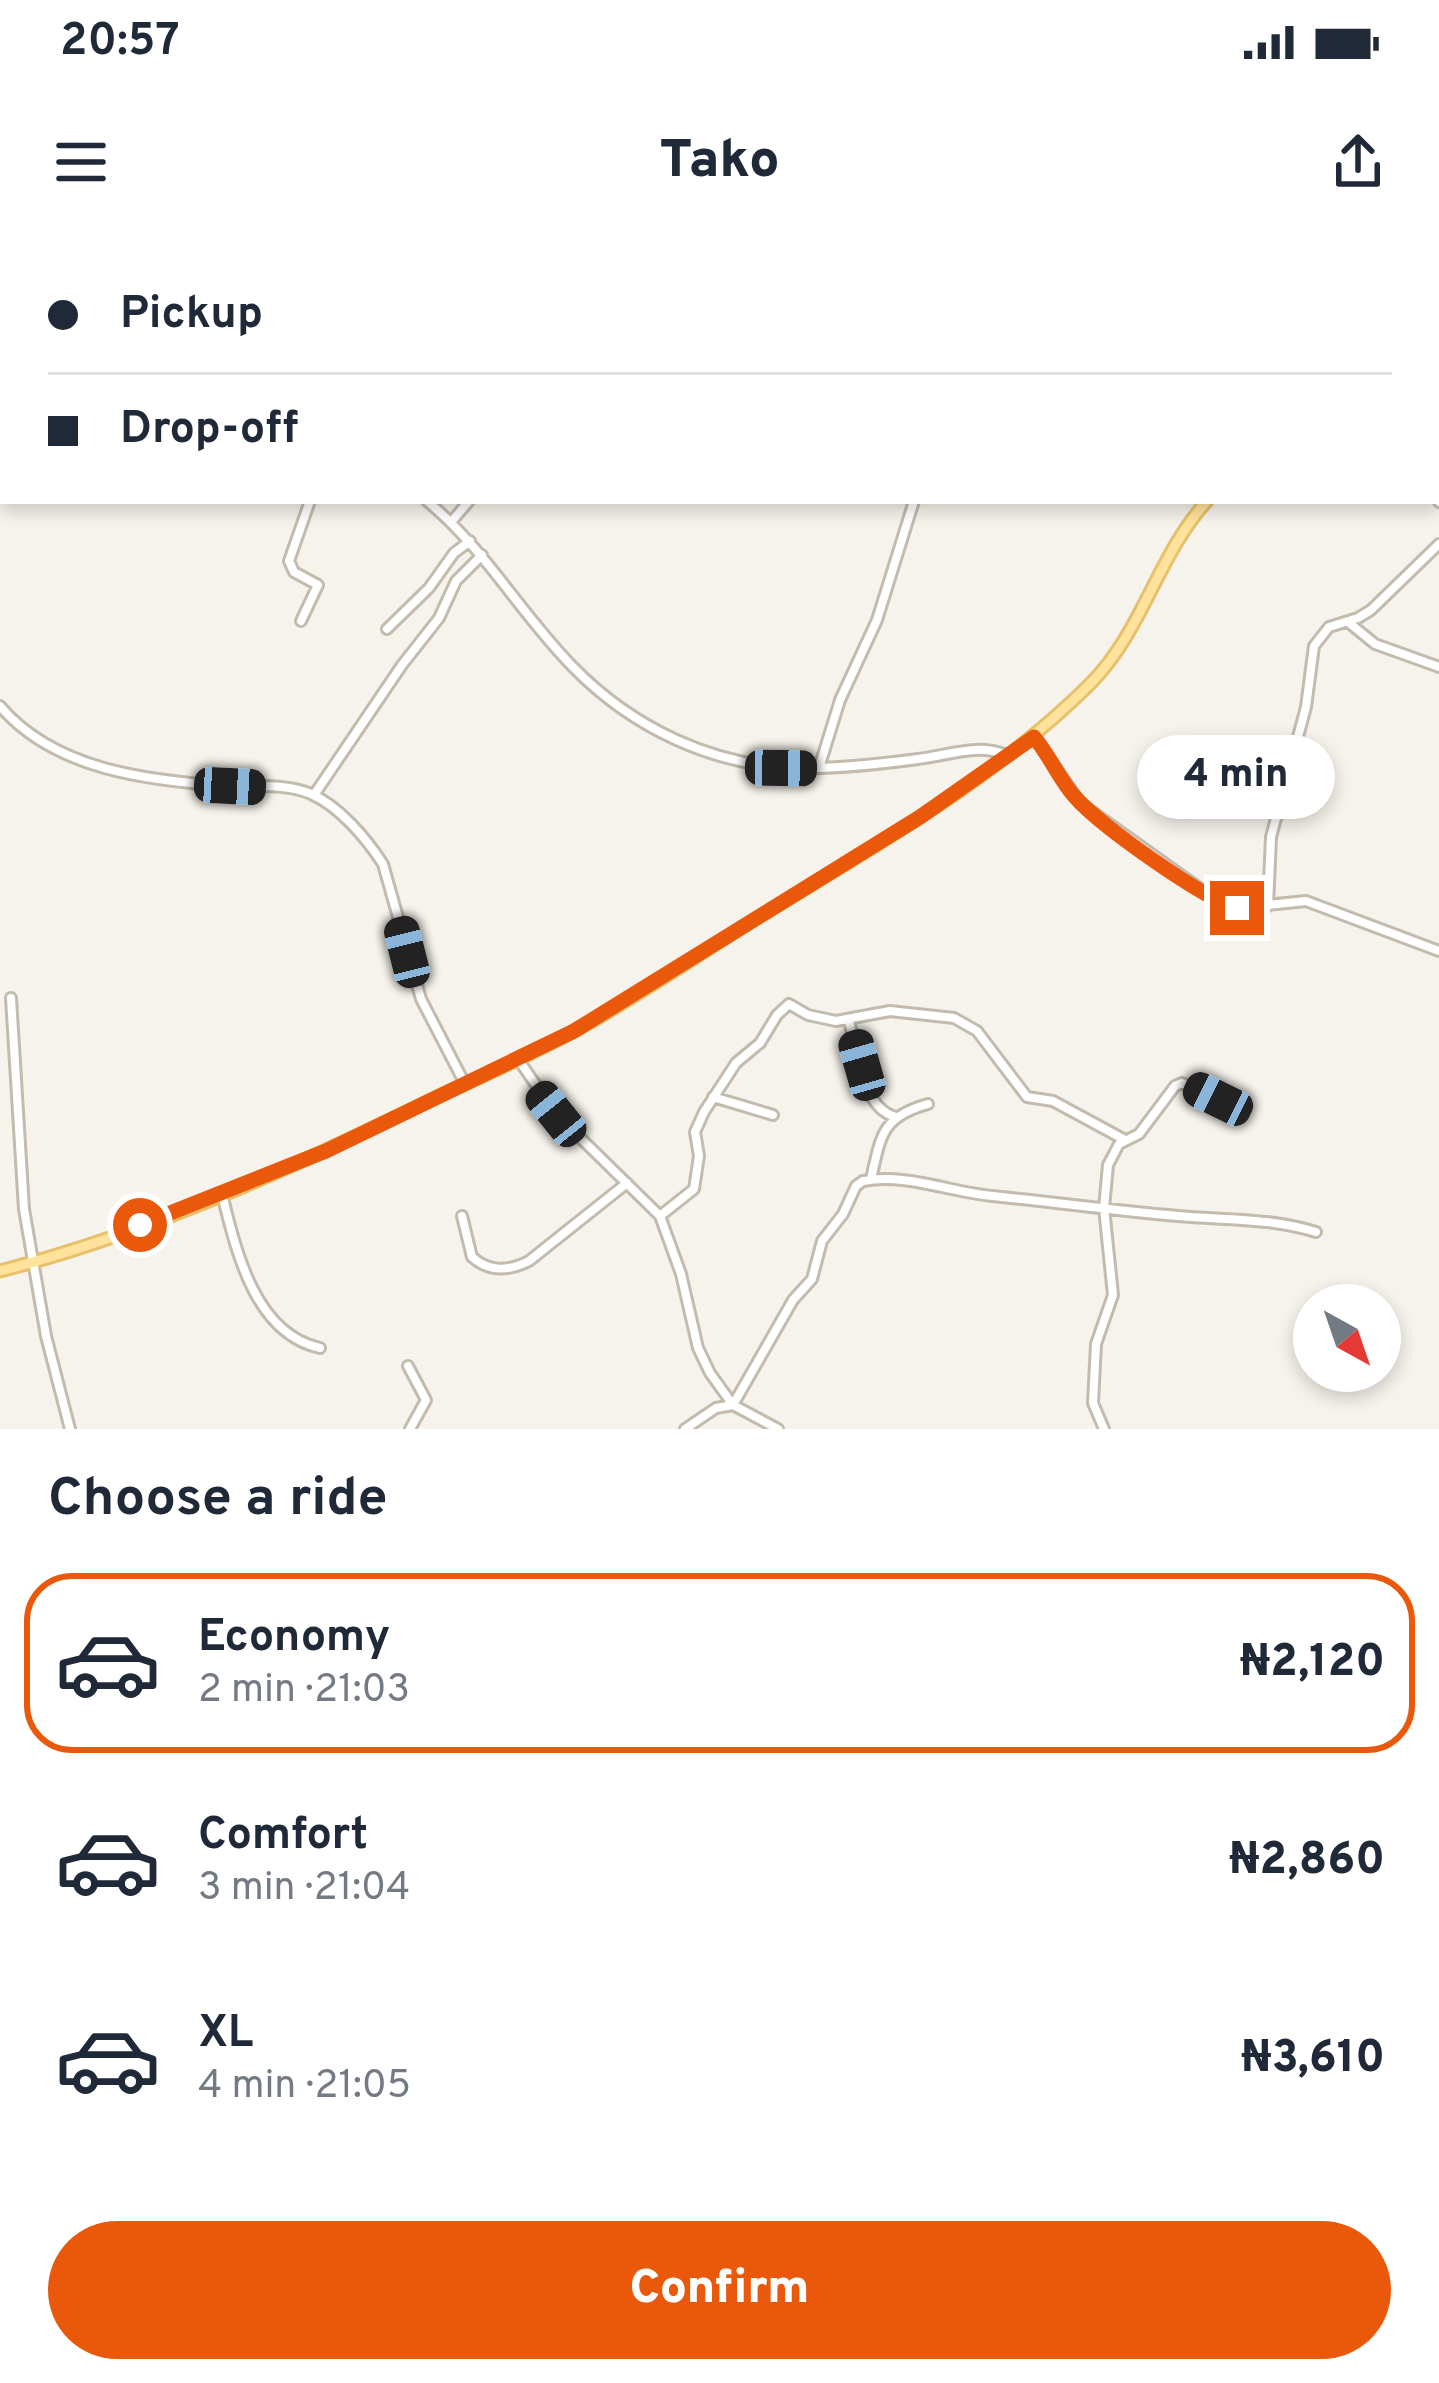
<!DOCTYPE html>
<html lang="en">
<head>
<meta charset="utf-8">
<style>
	body { margin:0; font-family:Overpass,sans-serif; background:#f6f6f7; color:#1f2937; height:100vh; display:flex; flex-direction:column; font-size:45px; white-space:nowrap }
	* { box-sizing:border-box; margin:0 }
	p { font-size:39px; color:#747a83 }
	.icon { flex:none; width:66px; height:66px; fill:none; stroke:currentColor; stroke-width:2; stroke-linecap:round; stroke-linejoin:round }
	.map { position:relative; height:1189px; overflow:hidden }
	.panel { display:flex; flex-direction:column; background:#fff; flex:1 }
	.panel>* { flex:none }
	.banner { position:absolute; left:0px; top:0px; width:1440px; height:264px; box-shadow:0 6px 18px #0003; display:grid; align-content:center; height:264px; padding:0 48px; background:#fff }
	.needle { width:78px; rotate:140deg }
	.controls { position:absolute; left:1293px; top:1044px; display:grid; gap:24px }
	.controls a { display:grid; place-items:center; width:108px; height:108px; border-radius:50%; background:#fff; box-shadow:0 6px 18px #0003; font-size:60px }
	.end { position:absolute; width:54px; height:54px; margin:-27px; border:15px solid #ea580c; background:#fff; box-shadow:0 0 0 6px #fff }
	.from { border-radius:50% }
	.bubble { position:absolute; height:84px; border-radius:42px; background:#fff; box-shadow:0 6px 18px #0003; font-size:39px; font-weight:800; line-height:84px; text-align:center }
	.car { position:absolute; width:36px; height:72px; margin:-36px -18px; border-radius:15px; box-shadow:0 0 9px 3px #0007; background:linear-gradient(#222 24%,#8ab4d8 0 40%,#222 0 76%,#8ab4d8 0 86%,#222 0) }
	.banner b { display:flex; align-items:center; gap:42px; height:114px; font-size:45px }
	.banner b+b { border-top:3px solid #e0e1e3 }
	.banner i { width:30px; height:30px; background:#1f2937 }
	ul { padding:0; list-style:none }
	li { display:flex; align-items:center; gap:36px; height:180px; margin:0 24px 18px; padding:0 24px; border:6px solid transparent; border-radius:48px }
	li div { flex:1 }
	li b { display:block; font-size:45px }
	li em { font-style:normal; font-weight:800 }
	li.selected { border-color:#ea580c }
	li>.icon { width:108px; height:108px; stroke-width:1.5 }
	h2 { padding:0 48px; font-size:54px; line-height:144px }
	.button { display:flex; gap:24px; margin-top:auto; padding:24px 48px }
	.button a { flex:1; height:138px; border-radius:72px; background:#ea580c; color:#fff; font-size:48px; font-weight:800; line-height:138px; text-align:center }
	.status { display:flex; justify-content:space-between; align-items:center; height:84px; padding:0 60px; background:#fff; direction:ltr }
	.status svg { height:33px; fill:currentColor }
	header { display:flex; justify-content:space-between; align-items:center; height:156px; padding:0 48px; background:#fff; font-size:54px; font-weight:800 }
	.map>svg:first-child { display:block }
</style>
</head>
<body>
<div class="status"><b>20:57</b><svg viewBox="0 0 49 12"><path d="M0 12V9h3v3zM5 12V6h3v6zM10 12V3h3v9zM15 12V0h3v12zM26 1h20v11H26zM47 4h2v5h-2z"/></svg></div>
<header><svg class="icon" aria-label="menu" viewBox="0 0 24 24"><path d="M4 6h16M4 12h16M4 18h16"/></svg>Tako<svg class="icon" aria-label="share" viewBox="0 0 24 24"><path d="M12 15V3M7 8l5-5 5 5M5 13v7h14v-7"/></svg></header>
<div class="map">
<svg width="1439" height="1189" viewBox="0 0 1439 1189">
	<rect width="100%" height="100%" fill="#f6f3ec"/>
	<g fill="none" stroke-linecap="round" stroke-linejoin="round">
		<g stroke="#c2bbae" stroke-width="14">
			<path id="minor" d="M918 0 924 3
				M74 3 77 0
				M492 3 495 0
				M716 3 717 0
				M1152 3 1154 0
				M0 72 3 69
				M1437 258 1439 262
				M427 261C485 309 520 373 572 426 632 488 714 527 800 528 839 529 880 524 918 519 951 515 976 503 1007 515
				M452 281 469 261
				M301 381 318 345 294 332 289 321 310 261
				M1348 382 1375 404 1439 427
				M387 389 429 348 454 313 470 301
				M0 466C54 530 149 541 228 546 254 547 287 543 311 554 339 566 366 598 383 624L421 759 465 844
				M1035 497 1080 563 1213 658 1237 668 1306 661 1439 711
				M819 528 840 460 877 380 914 261
				M314 555 402 425 439 378 456 341 482 315
				M1268 666 1271 597 1306 467 1314 406 1329 387 1358 378 1371 370 1439 304
				M11 758 24 969 46 1096 70 1189
				M849 781C857 810 862 869 896 877
				M518 819 556 874 660 976 681 1034 698 1108 710 1133 733 1165 778 1189
				M713 857 773 875
				M871 939C881 896 881 877 928 864
				M222 954C236 1011 255 1094 320 1108
				M462 976 472 1017C490 1033 509 1031 529 1021L627 943
				M660 976 694 949 699 916 695 892 704 872 736 823 760 803 777 775 789 764 808 775 836 781 890 771 954 778 977 791 1027 857 1053 861 1125 900
				M408 1126 426 1160 410 1189
				M685 1189 716 1168 733 1165 793 1060 812 1039 822 1001 843 974 856 946 863 941C905 933 950 952 992 956 1054 962 1116 971 1178 976 1224 980 1272 978 1316 992
				M1104 1189 1093 1163 1096 1104 1113 1055 1104 968 1108 925 1119 904 1139 894 1175 846 1182 843 1218 858"/>
		</g>
		<g stroke="#e6c16a" stroke-width="15">
			<path id="major" d="M1437 65 1439 64
				M0 1031C152 992 299 925 439 856 486 834 533 814 578 789 647 751 712 705 780 664 888 598 1000 534 1090 444 1143 391 1157 316 1207 261"/>
		</g>
		<use href="#minor" stroke="#fff" stroke-width="8"/>
		<use href="#major" stroke="#ffe39c" stroke-width="9"/>
	</g>
	<g fill="none" stroke-linecap="round" stroke-linejoin="round">
		<path stroke="#ea580c" stroke-width="15" d="M140 985 326 911 574 791 920 577 1034 497C1050 516 1060 541 1076 558 1101 586 1203 659 1237 668"/>
	</g>
</svg>
<div class="controls">
<a><svg class="needle" viewBox="-14 -14 28 28"><path d="M0-13l5 13h-10z" fill="#e53935"/><path d="M0 13l5-13h-10z" fill="#747a83"/></svg></a>
</div>
<i class="end from" style="left:140px;top:985px"></i>
<i class="end" style="left:1237px;top:668px"></i>
<div class="bubble" style="left:1137px;top:495px;width:198px">4 min</div>
<i class="car" style="left:781px;top:528px;rotate:91deg"></i>
<i class="car" style="left:230px;top:546px;rotate:93deg"></i>
<i class="car" style="left:407px;top:712px;rotate:346deg"></i>
<i class="car" style="left:862px;top:825px;rotate:344deg"></i>
<i class="car" style="left:1218px;top:859px;rotate:296deg"></i>
<i class="car" style="left:556px;top:874px;rotate:321deg"></i>
<div class="banner">
<b><i class="from"></i>Pickup</b>
<b><i></i>Drop-off</b>
</div>
</div>
<section class="panel">
<h2>Choose a ride</h2>
<ul>
<li class="selected"><svg class="icon" aria-label="car" viewBox="0 0 24 24"><path d="M5 17H2v-5l4-1 3-4h7l3 4 3 1v5h-3M9 17h6M6 11h13"/><circle cx="7" cy="17" r="2"/><circle cx="17" cy="17" r="2"/></svg><div><b>Economy</b><p>2 min · 21:03</p></div><em>₦2,120</em></li>
<li><svg class="icon" aria-label="car" viewBox="0 0 24 24"><path d="M5 17H2v-5l4-1 3-4h7l3 4 3 1v5h-3M9 17h6M6 11h13"/><circle cx="7" cy="17" r="2"/><circle cx="17" cy="17" r="2"/></svg><div><b>Comfort</b><p>3 min · 21:04</p></div><em>₦2,860</em></li>
<li><svg class="icon" aria-label="car" viewBox="0 0 24 24"><path d="M5 17H2v-5l4-1 3-4h7l3 4 3 1v5h-3M9 17h6M6 11h13"/><circle cx="7" cy="17" r="2"/><circle cx="17" cy="17" r="2"/></svg><div><b>XL</b><p>4 min · 21:05</p></div><em>₦3,610</em></li>
</ul>
<div class="button"><a>Confirm</a></div>
</section>
</body>
</html>
